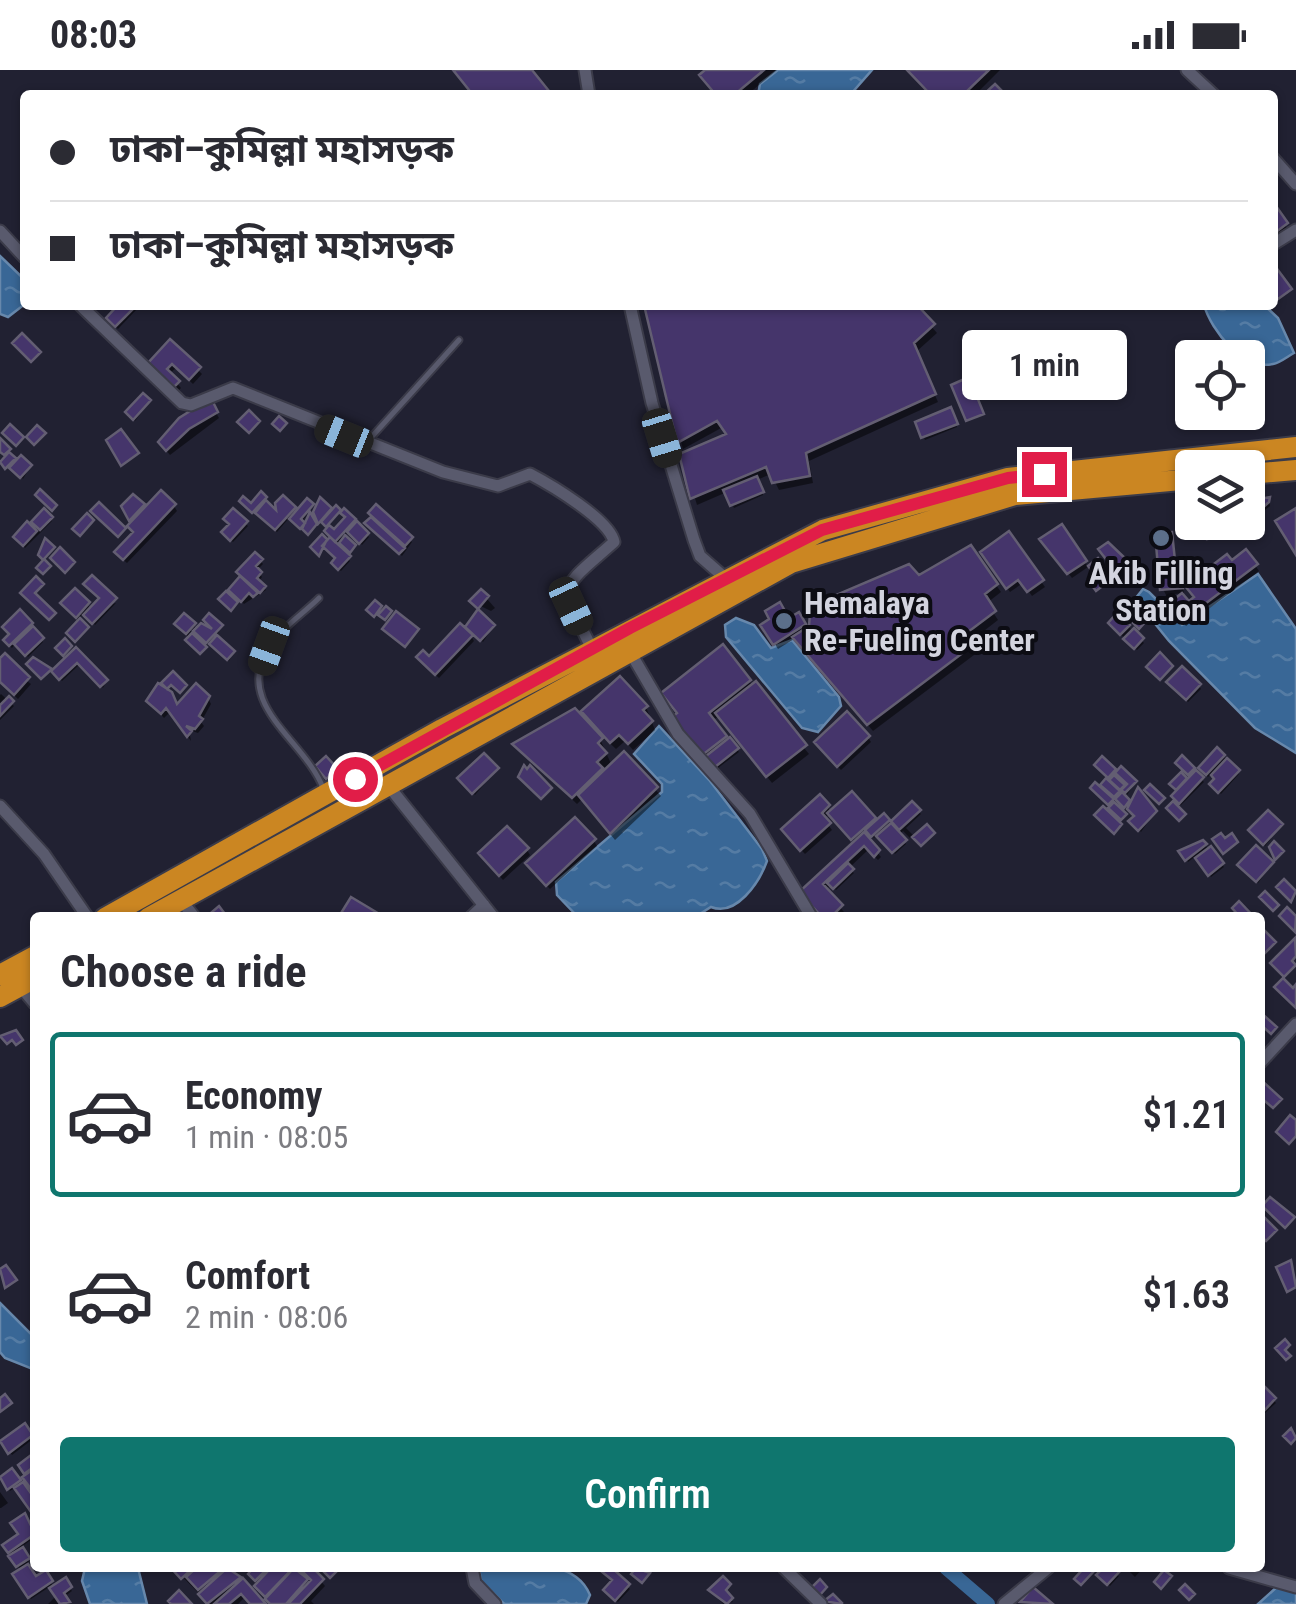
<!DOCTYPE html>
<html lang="en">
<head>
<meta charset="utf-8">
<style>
	body { margin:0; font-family:"Roboto Condensed","Noto Sans Bengali",sans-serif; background:#f2f2f3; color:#2b2b33; height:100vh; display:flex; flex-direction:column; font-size:38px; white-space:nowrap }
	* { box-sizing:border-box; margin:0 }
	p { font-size:32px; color:#7c7c81 }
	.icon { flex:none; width:55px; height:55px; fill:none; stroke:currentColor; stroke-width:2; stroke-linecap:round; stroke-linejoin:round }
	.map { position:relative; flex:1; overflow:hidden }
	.side { position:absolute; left:30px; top:842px; width:1235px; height:660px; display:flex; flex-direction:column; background:#fff; border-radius:10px; box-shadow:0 2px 8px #0004 }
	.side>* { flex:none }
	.top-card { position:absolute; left:20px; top:20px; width:1258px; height:220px; border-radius:10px; box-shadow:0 2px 8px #0004; display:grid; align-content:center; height:220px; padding:0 30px; background:#fff }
	.buttons { position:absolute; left:1175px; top:270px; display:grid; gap:20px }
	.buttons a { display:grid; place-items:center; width:90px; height:90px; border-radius:10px; background:#fff; box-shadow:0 2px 8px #0004; font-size:50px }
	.end { position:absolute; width:45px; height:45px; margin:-22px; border:12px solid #e11d48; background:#fff; box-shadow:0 0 0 5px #fff }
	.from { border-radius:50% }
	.bubble { position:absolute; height:70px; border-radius:10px; background:#fff; box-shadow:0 2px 8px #0004; font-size:32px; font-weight:600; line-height:70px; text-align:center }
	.car { position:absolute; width:30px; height:60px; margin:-30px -15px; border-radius:12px; box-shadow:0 0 8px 2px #0007; background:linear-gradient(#222 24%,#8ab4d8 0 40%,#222 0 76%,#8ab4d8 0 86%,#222 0) }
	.top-card b { display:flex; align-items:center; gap:35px; height:95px; font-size:38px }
	.top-card b+b { border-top:2px solid #e1e1e2 }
	.top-card i { width:25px; height:25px; background:#2b2b33 }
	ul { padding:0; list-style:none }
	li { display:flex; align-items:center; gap:30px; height:165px; margin:0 20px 15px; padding:0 10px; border:5px solid transparent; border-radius:10px }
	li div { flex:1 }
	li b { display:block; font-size:38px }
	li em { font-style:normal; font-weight:600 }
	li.active { border-color:#0f766e }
	li>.icon { width:90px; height:90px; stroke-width:1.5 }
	h2 { padding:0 30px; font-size:45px; line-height:120px }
	.button { display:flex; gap:20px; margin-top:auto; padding:20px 30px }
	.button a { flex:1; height:115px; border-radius:10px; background:#0f766e; color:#fff; font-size:40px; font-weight:600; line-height:115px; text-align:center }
	.status { display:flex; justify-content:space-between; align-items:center; height:70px; padding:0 50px; background:#fff; direction:ltr }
	.status svg { height:28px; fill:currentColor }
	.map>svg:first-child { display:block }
</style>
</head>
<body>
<div class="status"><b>08:03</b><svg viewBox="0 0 49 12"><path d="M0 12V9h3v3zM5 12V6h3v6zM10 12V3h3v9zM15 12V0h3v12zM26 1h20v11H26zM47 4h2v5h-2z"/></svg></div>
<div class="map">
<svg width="1296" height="1534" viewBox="0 0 1296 1534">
	<defs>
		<pattern id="water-ripples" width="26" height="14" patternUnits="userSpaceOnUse" patternTransform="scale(2.5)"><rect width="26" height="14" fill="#396796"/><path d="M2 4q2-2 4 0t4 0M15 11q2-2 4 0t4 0" fill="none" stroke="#557ca4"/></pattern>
	</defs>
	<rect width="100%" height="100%" fill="#212132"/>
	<path fill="url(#water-ripples)" stroke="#6788ac" stroke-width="2.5" d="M778 0H872L850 25H758L760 14Z
		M0 186 25 210V234L8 247 0 244Z
		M1204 235H1264L1278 248 1294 283C1288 286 1280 293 1273 294 1243 301 1211 260 1204 235Z
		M1258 504 1296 559V683L1255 658 1169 571 1135 529 1143 519 1149 522 1182 555Z
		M736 548 754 555 771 578 792 570 839 627 841 636 818 662 802 658 726 567 725 555Z
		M659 656 710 711 762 779 767 791C759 813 736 847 711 837L695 847H578L557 825 556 812 662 722V714L634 684Z
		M0 1233 35 1268V1300L5 1288 0 1282Z
		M85 1498H138L147 1534H90L82 1511Z
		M479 1498C516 1498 573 1484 590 1525L586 1534H504L481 1511Z
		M1278 1516 1296 1523V1534H1258Z"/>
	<path fill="#0007" d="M709 0H777L747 25H717Z
		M907 0H1000L975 25H931Z
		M1272 140 1289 160 1272 172Z
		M122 235 138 238 118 259 110 251Z
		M646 235H913L937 263 916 282 938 332 809 391 813 413 779 420 771 404 757 410 763 425 734 438 727 422 697 435 682 386 729 366 723 357 683 379Z
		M170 272 202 304 193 314 176 298 169 304 181 318 178 321 154 298Z
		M149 332 135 351 129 345Z
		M210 332 219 348 170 385 164 378Z
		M950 340 957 357 925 370 918 353Z
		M0 373 16 394 30 397 23 409 10 394 7 398 2 394 8 387Z
		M261 425 280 448 294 438 297 443 312 436 302 452 306 456 310 448 316 456 309 464 290 447 277 462 243 435 251 437Z
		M1269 430 1270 436 1248 454 1235 457 1233 452H1248V434Z
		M143 436 145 440 174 436 177 441 127 493 120 487 134 464 125 445Z
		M377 438 412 472 402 486 367 453Z
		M44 441 52 451 25 478 16 467Z
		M233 441 248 456 233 472 225 466Z
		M354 450 369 467 362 475 349 461 343 467 355 477 351 482 340 470 335 476 350 491 341 501 335 497 338 489 324 475 320 484 313 478 325 470 327 474 334 462Z
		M1061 457 1088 497 1072 508 1045 474Z
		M1170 464 1184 523 1166 525 1163 519Z
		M1008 465 1045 517 1032 526 1023 513 1010 522 986 488Z
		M1246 482 1259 501 1186 556 1174 540 1188 535Z
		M255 485 263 494 257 500 262 507 258 512 266 520 244 534 231 520Z
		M918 508 996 515 1001 522 987 533 998 550 971 571 978 582 873 661 794 569 778 579 763 555 798 545 807 560Z
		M75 521 91 539 116 533 95 555 84 543 78 549 65 537Z
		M481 522 495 538 491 541 472 532Z
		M206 551 221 557 216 567 233 583 229 591 194 558 189 564 205 578 201 583 179 557 194 555 197 560 212 561Z
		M31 554 43 572 28 587 16 573 12 578 7 573Z
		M1112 556H1128L1144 573 1137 580Z
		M493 557 483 572 470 560Z
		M471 566 474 571 439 608 423 593Z
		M76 580 106 612 103 618 80 594 62 611 56 605Z
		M0 591 31 614 18 629 0 612Z
		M749 611 809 684 772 713 719 646 712 651 739 682 718 698 711 689 707 692 679 656Z
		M1171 615 1199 616 1201 619 1188 632Z
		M1 624 14 636 0 650V625Z
		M208 628 211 634 201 652 204 656 198 663 189 660 191 671 170 642 164 648 149 631 178 636Z
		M646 637 655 660 633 680 625 671 616 679 596 660 612 696 624 685 661 726 615 770 582 729 577 734 515 675 595 660 585 642Z
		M868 667 871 672 841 700 820 677Z
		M1223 686 1239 704 1221 724 1214 717 1212 703 1208 707 1202 701Z
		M1182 689 1204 712 1181 735 1176 730 1180 721 1173 714 1185 709 1187 713 1193 707 1178 693Z
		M1099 698 1114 701 1113 707 1123 716 1125 720 1135 713 1127 725 1123 717 1118 722 1129 732 1125 737 1115 726 1109 733 1093 719 1111 710Z
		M496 700 475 725 462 711Z
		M912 734 921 744 906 758 913 765 910 768 903 761 899 765 906 774 895 784 878 764 874 768 869 762 864 766 881 787 878 790 868 780 849 798 854 803 836 820 831 815 825 820 844 842 838 848H824L805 828 855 773 830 743 824 749 832 760 805 784 787 765 828 737 831 743 877 753 888 751 891 756Z
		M1155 742 1141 762 1133 754Z
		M1281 756 1265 776 1253 763Z
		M594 771 597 776 550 819 531 799Z
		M1203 773 1224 797 1211 807 1196 786 1188 792 1181 781 1189 776 1193 781Z
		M527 780 530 785 503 810 484 789Z
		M1272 794 1258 813 1242 798Z
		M1265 1321 1276 1333 1265 1343 1260 1338V1326Z
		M24 1357 33 1369 12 1385 3 1372Z
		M12 1402 35 1434V1443L16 1417 10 1421 2 1409Z
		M0 1422 8 1433 1 1438H0Z
		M24 1446 35 1461V1467L20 1478 29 1492 25 1494 35 1510 45 1504 41 1498H46L43 1500 54 1518 65 1510 72 1521 64 1527 68 1534H48L57 1525 51 1516 31 1529 16 1505 21 1501 5 1476 21 1465Z
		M174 1498H230L263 1534H251L245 1527 238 1534H209Z
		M243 1498H293L309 1515 313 1511 299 1498H310L325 1516 311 1531 314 1534H272Z
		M608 1498 630 1519 618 1532 607 1523 614 1511 605 1502Z
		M1106 1498 1119 1506 1110 1516 1099 1506Z
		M1126 1498H1125H1143L1135 1507Z
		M729 1516 726 1524 733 1532 723 1534 711 1521Z"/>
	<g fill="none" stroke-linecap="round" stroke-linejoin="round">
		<path stroke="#396796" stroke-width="14" d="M946 1498 988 1534"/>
	</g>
	<path fill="#45356b" stroke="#635e72" stroke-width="2.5" d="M453 0H532L549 21 544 25H473Z
		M705 0H764L734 25H716L699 5Z
		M907 0H989L963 25H931Z
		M995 14 1006 25H983Z
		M1276 136 1288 153 1272 165V139Z
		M1272 192 1292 219 1278 229 1272 221Z
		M118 235H137L115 257 106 248Z
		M644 235H917L935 254 914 273 936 324 806 383 810 406 772 413 766 397 690 429 679 384 726 364 717 351 677 373Z
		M22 263 41 282 31 292 12 273Z
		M170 269 201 297 189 310 172 294 167 299 180 311 174 317 148 293Z
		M969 307 984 344 966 351 951 315Z
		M143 323 151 330 133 350 125 342Z
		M211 328 218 342 189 359 166 381 158 372 179 348Z
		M951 337 958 354 921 368 915 352Z
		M249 340 260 351 249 363 237 352Z
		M279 346 287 353 280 361 272 354Z
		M10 354 24 367 16 376 2 363Z
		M37 355 46 363 34 375 26 367Z
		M121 359 139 383 121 396 106 370Z
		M0 368 11 379 4 385 0 382Z
		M9 382 16 388 5 399 0 392Z
		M21 385 32 395 20 408 9 398Z
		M757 406 764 422 730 436 723 420Z
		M40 419 57 435 52 441 35 425Z
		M161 420 176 434 123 490 114 482 133 462 127 456Z
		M261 421 267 427 252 443 239 431 243 426 251 433Z
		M133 424 145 434 129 451 121 436Z
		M283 425 296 437 275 460 255 443 266 430 276 440 275 433Z
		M320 427 332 438 318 454 313 442Z
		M1270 427 1269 432 1248 451V431Z
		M307 428 314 434 301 449 305 453 300 459 289 449Z
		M99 432 126 458 118 467 90 441Z
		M376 434 413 467 405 476 368 443Z
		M336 435 341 440 326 457 321 452Z
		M44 438 53 447 40 460 31 452Z
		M233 438 248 451 230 471 221 462 229 454 223 449Z
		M344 438 356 449 335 472 324 461 329 455 334 459 345 447 340 443Z
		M1296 438V485L1275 451Z
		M310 442 317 454 308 465 302 459Z
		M87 443 94 450 80 466 72 459Z
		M371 447 405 478 399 484 364 453Z
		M27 451 37 461 23 476 13 467Z
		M357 451 369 463 359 474 347 462Z
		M1205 452H1224L1226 466 1207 469Z
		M1062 454 1087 491 1067 504 1039 469Z
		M1009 461 1044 510 1027 522 1018 510 1006 519 980 482Z
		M1172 462 1176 500 1181 499 1183 518 1160 520 1155 463Z
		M322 464 327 469 319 486 310 477Z
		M345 465 356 475 350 483 339 473Z
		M330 467 351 486 338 500 331 493 335 488 322 476Z
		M45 468 55 477 43 490 38 485Z
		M1108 472 1129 492 1116 502 1098 479Z
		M971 475 998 514 985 524 996 541 968 562 976 573 867 655 792 567 809 556 810 543 836 525 909 494 919 505Z
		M60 477 75 492 65 503 50 488Z
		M1246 479 1258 494 1181 552 1168 534 1182 523 1189 531 1194 527 1185 516 1227 484 1232 490Z
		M255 482 263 489 256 496 262 502 257 508 266 516 260 523 236 502Z
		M1098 488 1113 508 1096 521 1088 510 1095 505 1088 496Z
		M44 489 51 496 43 504 36 498Z
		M92 505 117 528 92 554 83 545 99 528 83 514Z
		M36 506 44 514 35 523 56 543 49 550 20 523Z
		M240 506 258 523 253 527 249 523 241 532 228 520Z
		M75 518 90 532 76 548 60 533Z
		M481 519 489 526 478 539 469 531Z
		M226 521 238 532 231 541 218 529Z
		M375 530 382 536 374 547 366 540Z
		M780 532 789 548 799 542 806 554 773 575 760 555 769 549 765 541Z
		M386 536 392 541 385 550 378 545Z
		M20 539 33 553 9 576 3 570 9 564 2 557Z
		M478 539 495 555 480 571 465 557Z
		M1136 540 1147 550 1139 559 1128 548Z
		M396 541 419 559 405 577 382 559Z
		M184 543 196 553 186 564 174 554Z
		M209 543 223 555 206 573 193 561 201 553 212 559 203 550Z
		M1117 543 1130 555 1120 565 1108 553Z
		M80 548 89 557 75 572 66 563Z
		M460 553 473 565 435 605 416 587 423 580 429 586Z
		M33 556 44 568 25 586 14 574Z
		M1134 558 1144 568 1134 579 1123 569Z
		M192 563 207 577 200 584 185 570Z
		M217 565 235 581 227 590 209 574Z
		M65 568 72 576 63 586 55 578Z
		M723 574 751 610 709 643 727 666 701 686 671 648 677 643 661 623Z
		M76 577 108 610 100 617 77 593 59 610 51 601Z
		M1160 582 1173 596 1160 610 1146 597Z
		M5 583 30 607 14 625 0 612V588Z
		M33 587 52 599 41 609 26 594Z
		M1182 596 1201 614 1186 630 1166 612Z
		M173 601 187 615 180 623 171 615 167 619 161 613Z
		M620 606 648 636 643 640 653 651 628 674 619 665 610 673 581 641Z
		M756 611 807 675 766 707 715 643Z
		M158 613 172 622 177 634 196 613 210 626 199 646 203 649 195 659 186 656 192 661 187 667 166 638 161 644 146 631Z
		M9 626 14 631 0 646V635Z
		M575 638 603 668 598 673 607 683 597 692 603 698 572 728 512 674Z
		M847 641 870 666 837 697 814 672Z
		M730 667 739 678 715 697 706 686Z
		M1217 677 1225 685 1206 705 1198 698Z
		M624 681 658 717 610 764 578 725Z
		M484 683 499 698 472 724 457 708Z
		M1182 685 1195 698 1188 705 1175 693Z
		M326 686 338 699 326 709 315 696Z
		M1102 686 1116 699 1108 708 1094 695Z
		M1227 688 1240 700 1218 723 1209 714 1214 709 1211 705Z
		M524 695 527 699 530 695 552 718 541 729 518 707Z
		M1121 696 1137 711 1125 723 1121 720 1127 714 1115 703Z
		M1196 700 1204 707 1179 734 1171 726Z
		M1181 702 1187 708 1176 720 1169 714Z
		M1114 705 1125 715 1120 720 1109 710Z
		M1106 708 1120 721 1114 727 1100 715Z
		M1095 712 1114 729 1108 735 1090 718Z
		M1150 714 1165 728 1159 734 1144 720Z
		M1138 717 1157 741 1138 761 1128 751 1134 746 1127 739Z
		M852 721 876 748 851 770 827 743Z
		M1122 722 1130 730 1124 738 1115 729Z
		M820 724 830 735 822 743 831 753 800 781 781 759Z
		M912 731 921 740 899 760 891 751Z
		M1173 731 1186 744 1179 751 1166 738Z
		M1114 732 1127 744 1121 750 1108 738Z
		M1103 736 1122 754 1114 764 1094 745Z
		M1268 740 1283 754 1263 775 1248 760Z
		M884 743 890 750 871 767 865 760Z
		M575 747 596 769 546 816 525 793Z
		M891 753 907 770 892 783 876 766Z
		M927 754 935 763 921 776 912 767Z
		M507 756 529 778 499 806 478 783Z
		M864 762 880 780 874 787 864 776 823 814 843 835 830 848H823L799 822Z
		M1221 763 1225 768 1232 763 1238 772 1223 784 1212 769Z
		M1203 770 1207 774 1185 791 1178 781Z
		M1274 771 1284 781 1275 790 1269 777Z
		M1256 775 1274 792 1256 812 1237 795Z
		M1211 776 1224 793 1208 806 1195 788Z
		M848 793 854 799 833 819 827 813Z
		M1284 809 1296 821 1291 832 1276 817Z
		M1265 821 1279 835 1273 841 1259 827Z
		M351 827 386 848H338Z
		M1239 831 1255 848H1241L1232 838Z
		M219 836 228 848H207L206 847Z
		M1287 837 1296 846 1295 862 1279 846Z
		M1261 857 1276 872 1264 884 1260 880Z
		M1295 868 1296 886 1292 891 1296 895 1284 907 1270 893Z
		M1283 908 1293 918 1296 914V938L1274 917Z
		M1260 942 1277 957 1271 964 1260 954Z
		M16 960 23 970 16 975 12 970 7 974 0 966Z
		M1260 1009 1282 1029 1273 1038 1260 1027Z
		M1290 1045 1296 1050V1066L1289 1074 1276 1062Z
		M1270 1127 1295 1147 1285 1158 1262 1136Z
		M1260 1143 1277 1160 1266 1171 1260 1165Z
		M1291 1190 1296 1217 1287 1222 1276 1197Z
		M6 1195 17 1210 5 1218 0 1199Z
		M1285 1269 1290 1275 1285 1280 1291 1286 1286 1290 1275 1278Z
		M1265 1317 1276 1328 1263 1342 1260 1323Z
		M5 1324 12 1333 0 1342V1328Z
		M25 1353 33 1365 8 1384 0 1371Z
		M1291 1358 1296 1368 1291 1374 1283 1366Z
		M35 1382V1396L24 1404 18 1395Z
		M12 1398 21 1410 7 1420 0 1407Z
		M31 1401 35 1407V1424L22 1407Z
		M23 1412 35 1429 31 1442 14 1418Z
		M25 1443 35 1464 8 1483 2 1475 18 1464 10 1453Z
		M23 1477 30 1488 16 1497 8 1486Z
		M28 1494 36 1506 46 1500 53 1511 28 1528 12 1504Z
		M171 1498H193L181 1509Z
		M196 1498H224L198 1520 186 1507Z
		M227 1498 241 1507 207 1534 198 1524Z
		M253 1498H268L255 1511 248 1504Z
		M271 1498H293L265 1527 254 1516Z
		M294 1498 308 1509 286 1534H270L265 1529Z
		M299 1498H313L324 1509 300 1534H288L311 1510Z
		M324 1498H340L330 1508 322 1500Z
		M605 1498H612L630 1514 615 1531 603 1520 612 1510 601 1501Z
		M636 1498 650 1503 642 1513 631 1504Z
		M1084 1498 1094 1501 1081 1515 1074 1509Z
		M1103 1498 1120 1501 1107 1515 1096 1505Z
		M1164 1500 1172 1506 1161 1519 1154 1512Z
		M723 1506 731 1514 726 1520 733 1528 727 1534 708 1520Z
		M66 1507 72 1517 64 1523 70 1532 60 1534 49 1518Z
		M243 1508 266 1534H250L241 1524 229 1534H214Z
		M820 1509 827 1517 820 1525 812 1517Z
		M1185 1514 1195 1524 1189 1530 1179 1520Z
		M1033 1517 1053 1534 1020 1532Z
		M179 1520 192 1534H171L168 1531Z
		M833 1524 842 1533 841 1534 824 1531Z"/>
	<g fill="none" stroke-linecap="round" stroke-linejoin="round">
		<g stroke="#3b3b49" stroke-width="9">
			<path id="lane" d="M367 372 459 270
				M319 528C304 543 280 559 269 577 232 635 305 670 323 718"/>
		</g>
		<g stroke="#3b3b49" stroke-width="15">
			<path id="street" d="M585 0 589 25
				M1187 0 1214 25
				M1272 87 1296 114
				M0 161 25 188
				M1272 175 1296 160
				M80 235 182 333 191 335 233 318 443 402 498 416 530 404C551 415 610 450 614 472 559 521 558 510 592 579
				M630 235 652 333 694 470 700 486 725 508
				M629 580 678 664 750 744 812 848
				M387 714 494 848
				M0 736 44 784 88 848
				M181 830 195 848
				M470 848 484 835
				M20 916 35 934
				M1260 993 1296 954
				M472 1498 475 1513 495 1534
				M784 1498 821 1534
				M1229 1498 1296 1517
				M1004 1534 1048 1498"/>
		</g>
		<g stroke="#3b3b49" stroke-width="24">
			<path id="highway" d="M1248 404 1296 400
				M105 848 442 659 823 460 1008 408 1296 377
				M148 848 791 493 1015 425 1192 409
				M0 905 35 886
				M0 927 35 908"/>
		</g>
		<use href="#lane" stroke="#595a6d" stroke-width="5"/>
		<use href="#street" stroke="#595a6d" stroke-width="11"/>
		<use href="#highway" stroke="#cb8622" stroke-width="20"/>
	</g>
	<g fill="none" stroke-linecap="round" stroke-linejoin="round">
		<path stroke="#e11d48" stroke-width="12" d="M355 709 630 558 822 460 1008 408 1044 404"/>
	</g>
	<g fill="#5c6f8a" stroke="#0c0c13" stroke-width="4">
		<circle cx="1161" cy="468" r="10"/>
		<circle cx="784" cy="551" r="10"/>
	</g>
	<g text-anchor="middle" stroke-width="8" stroke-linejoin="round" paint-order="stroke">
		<g font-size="32" font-weight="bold" fill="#d3d4df" stroke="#0c0c13">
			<text x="1161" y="514">Akib Filling<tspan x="1161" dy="37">Station</tspan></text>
			<text x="804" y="544" text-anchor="start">Hemalaya<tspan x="804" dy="37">Re-Fueling Center</tspan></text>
		</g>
	</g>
</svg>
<div class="buttons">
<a><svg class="icon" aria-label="locate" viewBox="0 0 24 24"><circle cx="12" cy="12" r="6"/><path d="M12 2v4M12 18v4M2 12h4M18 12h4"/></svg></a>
<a><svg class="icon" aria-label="layers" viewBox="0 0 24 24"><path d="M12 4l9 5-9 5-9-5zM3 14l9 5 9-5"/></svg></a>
</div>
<i class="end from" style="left:355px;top:709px"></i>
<i class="end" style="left:1044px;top:404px"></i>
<div class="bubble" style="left:962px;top:260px;width:165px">1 min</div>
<i class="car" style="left:344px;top:366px;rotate:292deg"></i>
<i class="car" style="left:662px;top:368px;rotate:163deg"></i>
<i class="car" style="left:571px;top:536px;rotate:155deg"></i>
<i class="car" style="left:269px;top:576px;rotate:200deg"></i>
<div class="top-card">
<b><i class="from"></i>ঢাকা–কুমিল্লা মহাসড়ক</b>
<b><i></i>ঢাকা–কুমিল্লা মহাসড়ক</b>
</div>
<section class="side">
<h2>Choose a ride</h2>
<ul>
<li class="active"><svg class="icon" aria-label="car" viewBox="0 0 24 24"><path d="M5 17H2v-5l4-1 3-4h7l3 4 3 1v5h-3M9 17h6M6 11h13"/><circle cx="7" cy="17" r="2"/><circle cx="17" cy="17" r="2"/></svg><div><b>Economy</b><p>1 min · 08:05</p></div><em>$1.21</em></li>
<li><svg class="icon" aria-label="car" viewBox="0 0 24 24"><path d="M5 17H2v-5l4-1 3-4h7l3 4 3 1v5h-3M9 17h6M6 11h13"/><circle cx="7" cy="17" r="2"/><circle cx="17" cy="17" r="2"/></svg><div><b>Comfort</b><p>2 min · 08:06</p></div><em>$1.63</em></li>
</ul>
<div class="button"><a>Confirm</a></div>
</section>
</div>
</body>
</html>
